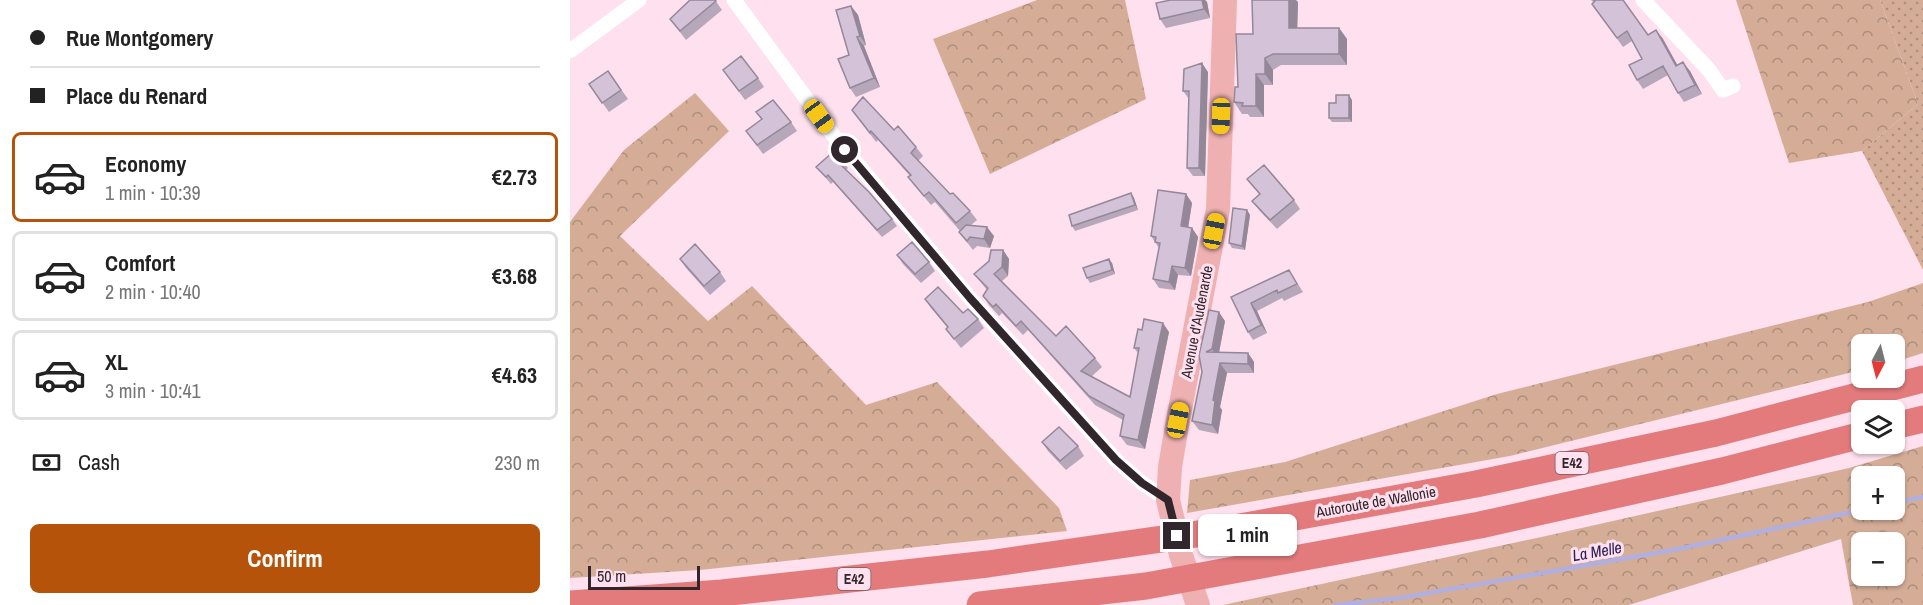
<!DOCTYPE html>
<html lang="en">
<head>
<meta charset="utf-8">
<style>
	body { margin:0; font-family:"Archivo Narrow",sans-serif; background:#f2f2f2; color:#222; height:100vh; display:flex; flex-direction:column; font-size:22px; white-space:nowrap }
	* { box-sizing:border-box; margin:0 }
	p { font-size:20px; color:#767676 }
	.icon { flex:none; width:33px; height:33px; fill:none; stroke:currentColor; stroke-width:2; stroke-linecap:round; stroke-linejoin:round }
	.map { position:relative; flex:1; overflow:hidden }
	.side { display:flex; flex-direction:column; background:#fff; width:570px }
	.side>* { flex:none }
	.banner { display:grid; align-content:center; height:132px; padding:0 30px; background:#fff }
	.needle { width:39px; rotate:187deg }
	.controls { position:absolute; left:1281px; top:334px; display:grid; gap:12px }
	.controls a { display:grid; place-items:center; width:54px; height:54px; border-radius:9px; background:#fff; box-shadow:0 2px 4px #0004; font-size:30px }
	.scale { position:absolute; left:18px; bottom:15px; width:112px; box-sizing:border-box; padding-left:6px; border:3px solid #31262b; border-top:0; font-size:16px; line-height:21px; white-space:nowrap; color:#31262b; -webkit-text-stroke:4px #fee0ee; paint-order:stroke }
	.end { position:absolute; width:27px; height:27px; margin:-14px; border:8px solid #31262b; background:#fff; box-shadow:0 0 0 3px #fff }
	.from { border-radius:50% }
	.bubble { position:absolute; height:42px; border-radius:9px; background:#fff; box-shadow:0 2px 4px #0004; font-size:20px; font-weight:800; line-height:42px; text-align:center }
	.car { position:absolute; width:18px; height:36px; margin:-18px -9px; border-radius:8px; box-shadow:0 0 4px 2px #0007; background:linear-gradient(#f5c518 24%,#345 0 40%,#f5c518 0 76%,#345 0 86%,#f5c518 0) }
	.banner b { display:flex; align-items:center; gap:21px; height:57px; font-size:22px }
	.banner b+b { border-top:2px solid #e0e0e0 }
	.banner i { width:15px; height:15px; background:#222 }
	ul { padding:0; list-style:none }
	li { display:flex; align-items:center; gap:18px; height:90px; margin:0 12px 9px; padding:0 18px; border:3px solid #e0e0e0; border-radius:9px }
	li div { flex:1 }
	li b { display:block; font-size:22px }
	li em { font-style:normal; font-weight:800 }
	li.active { border-color:#b45309 }
	li>.icon { width:54px; height:54px; stroke-width:1.5 }
	.pay { display:flex; align-items:center; gap:15px; height:66px; padding:0 30px; font-size:22px }
	.pay p { margin-inline-start:auto }
	.action { display:flex; gap:12px; margin-top:auto; padding:12px 30px }
	.action a { flex:1; height:69px; border-radius:9px; background:#b45309; color:#fff; font-size:24px; font-weight:800; line-height:69px; text-align:center }
	main { display:flex; flex:1; min-height:0 }
	.map>svg:first-child { display:block }
</style>
</head>
<body>
<main>
<section class="side">
<div class="banner">
<b><i class="from"></i>Rue Montgomery</b>
<b><i></i>Place du Renard</b>
</div>
<ul>
<li class="active"><svg class="icon" aria-label="car" viewBox="0 0 24 24"><path d="M5 17H2v-5l4-1 3-4h7l3 4 3 1v5h-3M9 17h6M6 11h13"/><circle cx="7" cy="17" r="2"/><circle cx="17" cy="17" r="2"/></svg><div><b>Economy</b><p>1 min · 10:39</p></div><em>€2.73</em></li>
<li><svg class="icon" aria-label="car" viewBox="0 0 24 24"><path d="M5 17H2v-5l4-1 3-4h7l3 4 3 1v5h-3M9 17h6M6 11h13"/><circle cx="7" cy="17" r="2"/><circle cx="17" cy="17" r="2"/></svg><div><b>Comfort</b><p>2 min · 10:40</p></div><em>€3.68</em></li>
<li><svg class="icon" aria-label="car" viewBox="0 0 24 24"><path d="M5 17H2v-5l4-1 3-4h7l3 4 3 1v5h-3M9 17h6M6 11h13"/><circle cx="7" cy="17" r="2"/><circle cx="17" cy="17" r="2"/></svg><div><b>XL</b><p>3 min · 10:41</p></div><em>€4.63</em></li>
</ul>
<div class="pay"><svg class="icon" aria-label="cash" viewBox="0 0 24 24"><path d="M3 7h18v10H3z"/><circle cx="12" cy="12" r="2"/></svg>Cash<p>230 m</p></div>
<div class="action"><a>Confirm</a></div>
</section>
<div class="map">
<svg width="1353" height="605" viewBox="0 0 1353 605">
	<defs>
		<pattern id="grass-dots" width="8" height="8" patternUnits="userSpaceOnUse" patternTransform="scale(1.5)"><rect width="8" height="8" fill="#d5ad97"/><path d="M2 2h.1M6 6h.1" fill="none" stroke="#ad8d7b" stroke-width="1.8" stroke-linecap="round"/></pattern>
		<pattern id="forest-crowns" width="20" height="18" patternUnits="userSpaceOnUse" patternTransform="scale(1.5)"><rect width="20" height="18" fill="#d5ad97"/><path d="M2 6a3 3 0 1 1 6 0M12 15a3 3 0 1 1 6 0" fill="none" stroke="#ad8d7b"/></pattern>
	</defs>
	<rect width="100%" height="100%" fill="#fee0ee"/>
	<path fill="url(#grass-dots)" d="M1310 0H1353V270L1292 151 1348 104Z"/>
	<path fill="url(#forest-crowns)" fill-rule="evenodd" d="M467 0H555L576 99 420 174 363 39Z
		M1166 0H1310L1348 104 1292 151 1219 163Z
		M125 93 159 131 50 236 138 321 182 286 296 405 367 382 489 508 497 531 130 570 0 578V222L54 150Z
		M1353 283V353L1325 362 1324 345H1292L1291 370 940 456 617 513 620 480 715 462 927 394 1298 302Z
		M1353 446V605H1283L1271 539 1059 605H653L976 536 1279 468ZM1292 477H1324V510H1292ZM1292 543H1324V576H1292Z"/>
	<g fill="none" stroke-linecap="round" stroke-linejoin="round">
		<path stroke="#b1afde" stroke-width="4.5" d="M1324 503 1353 497
			M765 605 830 598 1108 549 1292 510"/>
		<path stroke="#fff" stroke-width="15" d="M164 0 263 135 400 298 546 460 572 483 598 500
			M1073 0 1139 70 1153 90 1163 86
			M0 51 69 0"/>
		<path stroke="#eeb0b1" stroke-width="24" d="M628 605 611 555 598 500 600 467 608 420 648 209 655 0"/>
		<path stroke="#e37b7d" stroke-width="27" d="M1324 426 1353 419
			M0 604 152 593 418 564 648 531 906 484 1146 433 1353 379
			M410 605 576 586 910 525 1152 471 1292 435"/>
	</g>
	<path fill="#b6a7bb" d="M145 0 152 10 116 40 100 19Z
		M601 0H635L637 2 640 18 596 28 590 19Z
		M1021 0H1053L1078 35 1086 30 1093 39 1107 66 1120 71 1132 94 1114 102 1108 93 1098 75 1073 89 1067 80 1072 59 1062 41 1053 47 1022 4 1023 2Z
		M728 2 727 28H769L777 39V65H711L703 70V85H694V117H680L678 114H672L664 102 683 34Z
		M281 6 288 15 296 45 294 46 310 87 286 97 280 88 279 55Z
		M153 70 188 78 194 87 175 100Z
		M38 71 58 99 39 112 19 84Z
		M638 72 635 176H623L617 168 619 99 613 91Z
		M782 100V122H762L759 118 766 103Z
		M282 110 324 130 346 147 353 156 348 161 380 194 400 211 407 220 401 225 424 236 420 248 407 246 403 250 389 232 390 231 365 202 361 205 345 186 338 177 340 176 308 140 306 142Z
		M221 122 227 131 193 154 176 131Z
		M273 161 278 168 276 170 322 219 327 226 312 237 263 182 261 184 246 167Z
		M677 179 724 200 730 209 707 229 689 210 682 201 689 194Z
		M561 193 564 198 568 210 505 231 502 226Z
		M616 194 622 203 618 228H622L628 237 621 276 608 275 605 290 589 288 583 279 589 248 581 236Z
		M677 210 680 215 675 250 662 248 659 243Z
		M433 250 439 259 438 276 432 281 486 336 525 358 532 367 521 377 560 397 568 353 564 348 599 332 575 449 557 445 550 436 553 420 525 405 458 330 453 335 432 313 429 316 419 305 413 296 417 290 404 274Z
		M327 255 359 262 365 271 351 283 333 264Z
		M110 259 150 272 156 281 140 295 116 268Z
		M542 263 545 274 520 283 517 278Z
		M719 270 733 292 714 301 712 298 687 311 697 333 683 340 678 332 661 297Z
		M355 299 408 319 414 328 391 348 376 329 378 328 361 308Z
		M655 321 649 352 678 353 684 362V373H657L650 407 652 410 648 434 629 430 622 421 632 372 629 355Z
		M472 442 508 446 514 456 496 470 478 451Z"/>
	<path fill="#948898" d="M632 0H635L637 2 640 18 634 9Z
		M719 0H726L728 2 727 39 719 28Z
		M281 6 288 15 296 45 290 36Z
		M769 28 777 39V65L769 54Z
		M1086 30 1093 39 1113 75 1106 66Z
		M287 37 294 46 310 87 304 78Z
		M695 58 703 70V85L695 74Z
		M1113 62 1120 71 1132 94 1125 85Z
		M632 63 638 72 635 176 629 168Z
		M686 74 694 85V117L686 106Z
		M779 95 782 100V122L779 118Z
		M561 193 564 198 568 210 565 205Z
		M616 194 622 203 617 235 611 226Z
		M677 210 680 215 675 250 672 246Z
		M417 227 424 236 420 248 414 239Z
		M622 228 628 237 621 276 615 268Z
		M433 250 439 259 438 276 432 267Z
		M539 259 542 263 545 274 542 270Z
		M602 266 608 275 605 290 599 282Z
		M681 303 687 311 697 333 691 325Z
		M649 312 655 321 648 358 642 349Z
		M593 323 599 332 575 449 568 440Z
		M678 353 684 362V373L678 364Z
		M650 363 657 373 650 407 652 410 648 434 642 425 643 400Z"/>
	<path fill="#d4c2d9" stroke="#948898" stroke-width="1.5" d="M120 0H145L146 1 110 31 100 19Z
		M601 0H632L634 9 590 19 586 3Z
		M682 0H719V28H769V54H703L695 58V74H686V106H672L673 103 664 102 665 87H668L666 34H683Z
		M1024 0H1053L1078 35 1086 30 1106 66 1113 62 1125 85 1108 93 1093 66 1067 80 1059 65 1072 59 1057 31 1047 38 1022 4 1025 1Z
		M281 6 290 36 287 37 304 78 280 88 268 59 279 55 266 10Z
		M171 56 188 78 169 91 153 70Z
		M632 63 629 168H617L619 91H613L614 69Z
		M38 71 51 90 32 103 19 84Z
		M766 95H779V118H759V103H766Z
		M293 97 324 130 328 126 346 147 341 153 380 194 383 193 400 211 386 223 359 192 354 196 338 177 341 175 301 131 300 133 282 110Z
		M203 100 221 122 187 145 176 131 192 119 186 112Z
		M264 151 273 161 270 164 299 192 322 219 307 230 258 175 256 177 246 167Z
		M694 165 724 200 700 220 682 201 690 194 677 179Z
		M588 190 616 194 611 226 622 228 615 268 602 266 599 282 583 279 590 243 585 242 586 237 581 236Z
		M561 193 565 205 502 226 499 215Z
		M663 208 677 210 672 246 659 243Z
		M396 225 417 227 414 239 400 237 397 241 389 232Z
		M342 242 359 262 345 274 327 255Z
		M125 244 150 272 134 286 110 259Z
		M421 250H433L432 267 424 274 486 336 496 326 525 358 511 371 560 397 569 348H564L568 329 572 330 574 319 593 323 568 440 550 436 554 415 519 396 451 321 446 326 426 304 423 307 413 296 418 288 404 274 419 261Z
		M539 259 542 270 517 278 513 268Z
		M719 270 727 284 708 293 707 290 681 303 691 325 678 332 661 297Z
		M368 287 393 313 398 309 408 319 384 339 376 329 378 327 355 299Z
		M639 310 649 312 642 349 636 352 678 353V364L650 363 643 400 645 401 642 425 622 421 632 372 629 355Z
		M489 427 508 446 490 461 472 442Z"/>
	<g fill="none" stroke-linecap="round" stroke-linejoin="round">
		<path stroke="#31262b" stroke-width="8" d="M275 150 400 298 546 460 572 483 598 500 607 536"/>
	</g>
	<g text-anchor="middle" stroke-width="6" stroke-linejoin="round" paint-order="stroke">
		<g fill="#fee0ee" stroke="#6e5e66" stroke-width="1.5">
			<rect x="985.5" y="452" width="33" height="22" rx="4.5"/>
			<rect x="267.5" y="568" width="33" height="22" rx="4.5"/>
		</g>
		<g font-size="14" font-weight="bold" fill="#31262b">
			<text x="1002" y="468">E42</text>
			<text x="284" y="584">E42</text>
		</g>
		<g font-size="15" fill="#31262b" stroke="#fee0ee">
			<text transform="translate(627 322) rotate(-79)" y="5">Avenue d'Audenarde</text>
			<text transform="translate(806 502) rotate(-10)" y="5">Autoroute de Wallonie</text>
		</g>
		<g font-size="16" font-style="italic" fill="#2a2159" stroke="#fee0ee">
			<text transform="translate(1027 551) rotate(-10)" y="6">La Melle</text>
		</g>
	</g>
</svg>
<div class="controls">
<a><svg class="needle" viewBox="-14 -14 28 28"><path d="M0-13l5 13h-10z" fill="#e53935"/><path d="M0 13l5-13h-10z" fill="#767676"/></svg></a>
<a><svg class="icon" aria-label="layers" viewBox="0 0 24 24"><path d="M12 4l9 5-9 5-9-5zM3 14l9 5 9-5"/></svg></a>
<a>+</a>
<a>−</a>
</div>
<div class="scale">50 m</div>
<i class="end from" style="left:275px;top:150px"></i>
<i class="end" style="left:607px;top:536px"></i>
<div class="bubble" style="left:628px;top:514px;width:99px">1 min</div>
<i class="car" style="left:249px;top:116px;rotate:144deg"></i>
<i class="car" style="left:651px;top:116px;rotate:182deg"></i>
<i class="car" style="left:644px;top:231px;rotate:11deg"></i>
<i class="car" style="left:608px;top:420px;rotate:11deg"></i>
</div>
</main>
</body>
</html>
